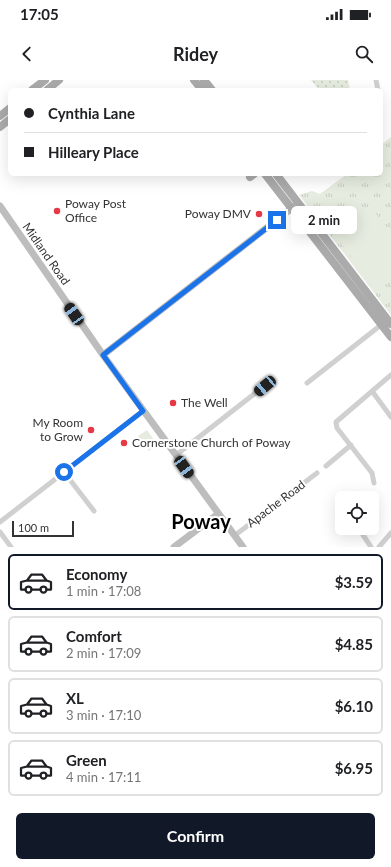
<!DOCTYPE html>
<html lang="en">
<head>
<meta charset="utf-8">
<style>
	body { margin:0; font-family:Lato,sans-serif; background:#f2f2f2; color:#202124; height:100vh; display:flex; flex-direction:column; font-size:15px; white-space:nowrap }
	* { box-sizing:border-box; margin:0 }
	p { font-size:13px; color:#757577 }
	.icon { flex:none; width:22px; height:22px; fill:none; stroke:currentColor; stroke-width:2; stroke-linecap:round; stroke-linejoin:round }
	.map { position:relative; height:467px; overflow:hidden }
	.sheet { display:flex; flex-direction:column; background:#fff; flex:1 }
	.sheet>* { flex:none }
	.hud { position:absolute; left:8px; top:8px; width:375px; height:88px; border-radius:6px; box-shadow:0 4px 16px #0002; display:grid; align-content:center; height:88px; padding:0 16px; background:#fff }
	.controls { position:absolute; left:335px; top:411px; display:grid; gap:8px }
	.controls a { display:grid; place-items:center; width:44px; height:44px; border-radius:6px; background:#fff; box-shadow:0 4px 16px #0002; font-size:20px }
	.scale { position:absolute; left:12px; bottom:10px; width:62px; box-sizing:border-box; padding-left:4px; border:2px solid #333; border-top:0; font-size:11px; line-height:14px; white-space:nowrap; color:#333; -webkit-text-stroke:3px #fff; paint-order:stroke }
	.end { position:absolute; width:18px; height:18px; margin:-9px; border:5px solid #1a73e8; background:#fff; box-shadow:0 0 0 2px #fff }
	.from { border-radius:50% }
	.bubble { position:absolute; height:28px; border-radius:6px; background:#fff; box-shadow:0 4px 16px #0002; font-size:13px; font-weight:700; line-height:28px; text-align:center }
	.car { position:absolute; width:12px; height:24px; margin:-12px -6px; border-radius:5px; box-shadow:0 0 3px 1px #0007; background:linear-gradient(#222 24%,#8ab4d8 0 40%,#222 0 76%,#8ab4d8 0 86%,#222 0) }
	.hud b { display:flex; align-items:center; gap:14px; height:38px; font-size:15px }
	.hud b+b { border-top:1px solid #e0e0e0 }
	.hud i { width:10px; height:10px; background:#202124 }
	ul { padding:7px 0 0; list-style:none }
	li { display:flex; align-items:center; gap:12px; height:56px; margin:0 8px 6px; padding:0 8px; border:2px solid #e0e0e0; border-radius:6px }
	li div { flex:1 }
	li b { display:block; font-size:15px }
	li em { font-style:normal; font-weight:700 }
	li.selected { border-color:#111827 }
	li>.icon { width:36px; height:36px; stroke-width:1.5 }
	.action { display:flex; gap:8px; margin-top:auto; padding:8px 16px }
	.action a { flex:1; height:46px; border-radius:6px; background:#111827; color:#fff; font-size:16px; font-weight:700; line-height:46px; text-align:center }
	.status { display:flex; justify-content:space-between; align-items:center; height:28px; padding:0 20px; background:#fff; direction:ltr }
	.status svg { height:11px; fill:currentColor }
	header { display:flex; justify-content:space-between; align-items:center; height:52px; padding:0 16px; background:#fff; font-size:18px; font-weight:700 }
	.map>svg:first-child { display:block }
</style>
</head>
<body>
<div class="status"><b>17:05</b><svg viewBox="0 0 49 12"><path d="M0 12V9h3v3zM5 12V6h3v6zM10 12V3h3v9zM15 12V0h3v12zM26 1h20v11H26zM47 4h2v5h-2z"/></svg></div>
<header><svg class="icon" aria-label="back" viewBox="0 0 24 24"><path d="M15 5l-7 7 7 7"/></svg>Ridey<svg class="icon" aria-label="search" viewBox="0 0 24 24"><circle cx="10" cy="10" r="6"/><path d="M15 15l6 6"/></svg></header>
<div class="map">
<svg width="391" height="467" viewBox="0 0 391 467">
	<defs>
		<pattern id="grass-dots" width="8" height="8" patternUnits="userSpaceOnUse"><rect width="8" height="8" fill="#e6ecdf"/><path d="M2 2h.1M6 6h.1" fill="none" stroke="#c6cbc0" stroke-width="1.8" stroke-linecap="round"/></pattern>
		<pattern id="park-tufts" width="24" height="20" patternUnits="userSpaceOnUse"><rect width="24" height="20" fill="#e6ecdf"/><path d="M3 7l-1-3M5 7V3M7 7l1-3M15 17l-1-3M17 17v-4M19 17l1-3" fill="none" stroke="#c6cbc0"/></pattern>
	</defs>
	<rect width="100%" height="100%" fill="#fff"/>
	<path fill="url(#grass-dots)" d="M311 0H348L350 10H319Z"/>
	<path fill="url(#park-tufts)" d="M391 57V235L299 115 312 111 320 114 347 94H381V65Z"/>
	<path fill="#e6ecdf" d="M373 130 391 154V197L376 209 337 158Z
		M147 350 157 364 149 371 138 356Z"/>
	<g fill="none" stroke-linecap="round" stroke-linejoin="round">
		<path stroke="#d0d0d0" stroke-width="5" d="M376 0 378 10
			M307 303 381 245
			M372 311 391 337
			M176 375 272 300
			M326 386 351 365
			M64 392 94 431
			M374 403 372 393 337 348 336 342 391 295
			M0 442 143 331
			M0 452 11 467
			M363 455 371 467
			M234 456 317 393
			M379 467 391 453"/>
		<path stroke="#bdbdbd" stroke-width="7" d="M0 126 103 275 243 467
			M103 275 296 125
			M174 467 218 434"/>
		<path stroke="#ababab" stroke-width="8" d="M194 0 202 10
			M204 0 212 10
			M32 10 45 0
			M47 10 59 0
			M0 36 10 28
			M0 47 10 39
			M265 94 391 257
			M276 94 391 244
			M250 97 254 94"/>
	</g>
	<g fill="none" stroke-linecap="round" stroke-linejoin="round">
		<path stroke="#1a73e8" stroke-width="5" d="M64 392 143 331 103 275 277 140"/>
	</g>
	<g fill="#e63946" stroke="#fff" stroke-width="1.5">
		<circle cx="57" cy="131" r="4"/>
		<circle cx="259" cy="134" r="4"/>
		<circle cx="173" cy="323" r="4"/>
		<circle cx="91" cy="350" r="4"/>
		<circle cx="124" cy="363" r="4"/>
	</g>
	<g text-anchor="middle" stroke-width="4" stroke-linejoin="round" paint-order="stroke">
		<g font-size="12" fill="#333" stroke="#fff" text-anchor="start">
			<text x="65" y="128">Poway Post<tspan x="65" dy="14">Office</tspan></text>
			<text x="251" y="138" text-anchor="end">Poway DMV</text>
			<text x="181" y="327">The Well</text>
			<text x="83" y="347" text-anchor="end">My Room<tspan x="83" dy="14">to Grow</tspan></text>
			<text x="132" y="367">Cornerstone Church of Poway</text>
		</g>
		<g font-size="12" fill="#333" stroke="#fff">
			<text transform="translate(46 174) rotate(55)" y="4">Midland Road</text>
			<text transform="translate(276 424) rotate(-37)" y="4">Apache Road</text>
		</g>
		<g font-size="20" font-weight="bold" fill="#000" stroke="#fff">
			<text x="201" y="449">Poway</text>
		</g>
	</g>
</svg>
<div class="controls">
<a><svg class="icon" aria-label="locate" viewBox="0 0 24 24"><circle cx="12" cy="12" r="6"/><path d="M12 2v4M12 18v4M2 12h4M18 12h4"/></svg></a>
</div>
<div class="scale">100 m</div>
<i class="end from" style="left:64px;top:392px"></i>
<i class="end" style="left:277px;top:140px"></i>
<div class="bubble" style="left:291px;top:126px;width:66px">2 min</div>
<i class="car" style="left:74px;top:234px;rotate:325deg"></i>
<i class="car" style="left:265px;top:306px;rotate:230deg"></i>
<i class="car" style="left:184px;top:387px;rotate:144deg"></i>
<div class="hud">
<b><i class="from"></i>Cynthia Lane</b>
<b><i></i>Hilleary Place</b>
</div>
</div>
<section class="sheet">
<ul>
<li class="selected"><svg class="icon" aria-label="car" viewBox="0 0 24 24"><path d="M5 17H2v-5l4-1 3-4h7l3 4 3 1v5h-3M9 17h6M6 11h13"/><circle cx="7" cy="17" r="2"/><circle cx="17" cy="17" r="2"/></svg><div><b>Economy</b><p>1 min · 17:08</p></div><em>$3.59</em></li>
<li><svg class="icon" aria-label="car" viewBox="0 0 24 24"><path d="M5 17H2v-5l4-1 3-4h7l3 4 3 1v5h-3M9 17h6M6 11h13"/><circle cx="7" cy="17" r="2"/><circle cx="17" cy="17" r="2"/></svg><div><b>Comfort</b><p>2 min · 17:09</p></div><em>$4.85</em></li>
<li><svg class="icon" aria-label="car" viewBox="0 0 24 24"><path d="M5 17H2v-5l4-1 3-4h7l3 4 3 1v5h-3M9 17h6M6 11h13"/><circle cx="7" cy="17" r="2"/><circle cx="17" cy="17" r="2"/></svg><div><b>XL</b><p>3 min · 17:10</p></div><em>$6.10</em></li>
<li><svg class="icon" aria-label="car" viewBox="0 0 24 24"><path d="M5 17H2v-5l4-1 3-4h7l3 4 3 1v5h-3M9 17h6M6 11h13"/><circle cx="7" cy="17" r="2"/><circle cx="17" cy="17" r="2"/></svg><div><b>Green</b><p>4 min · 17:11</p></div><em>$6.95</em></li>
</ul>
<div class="action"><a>Confirm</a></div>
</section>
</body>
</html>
